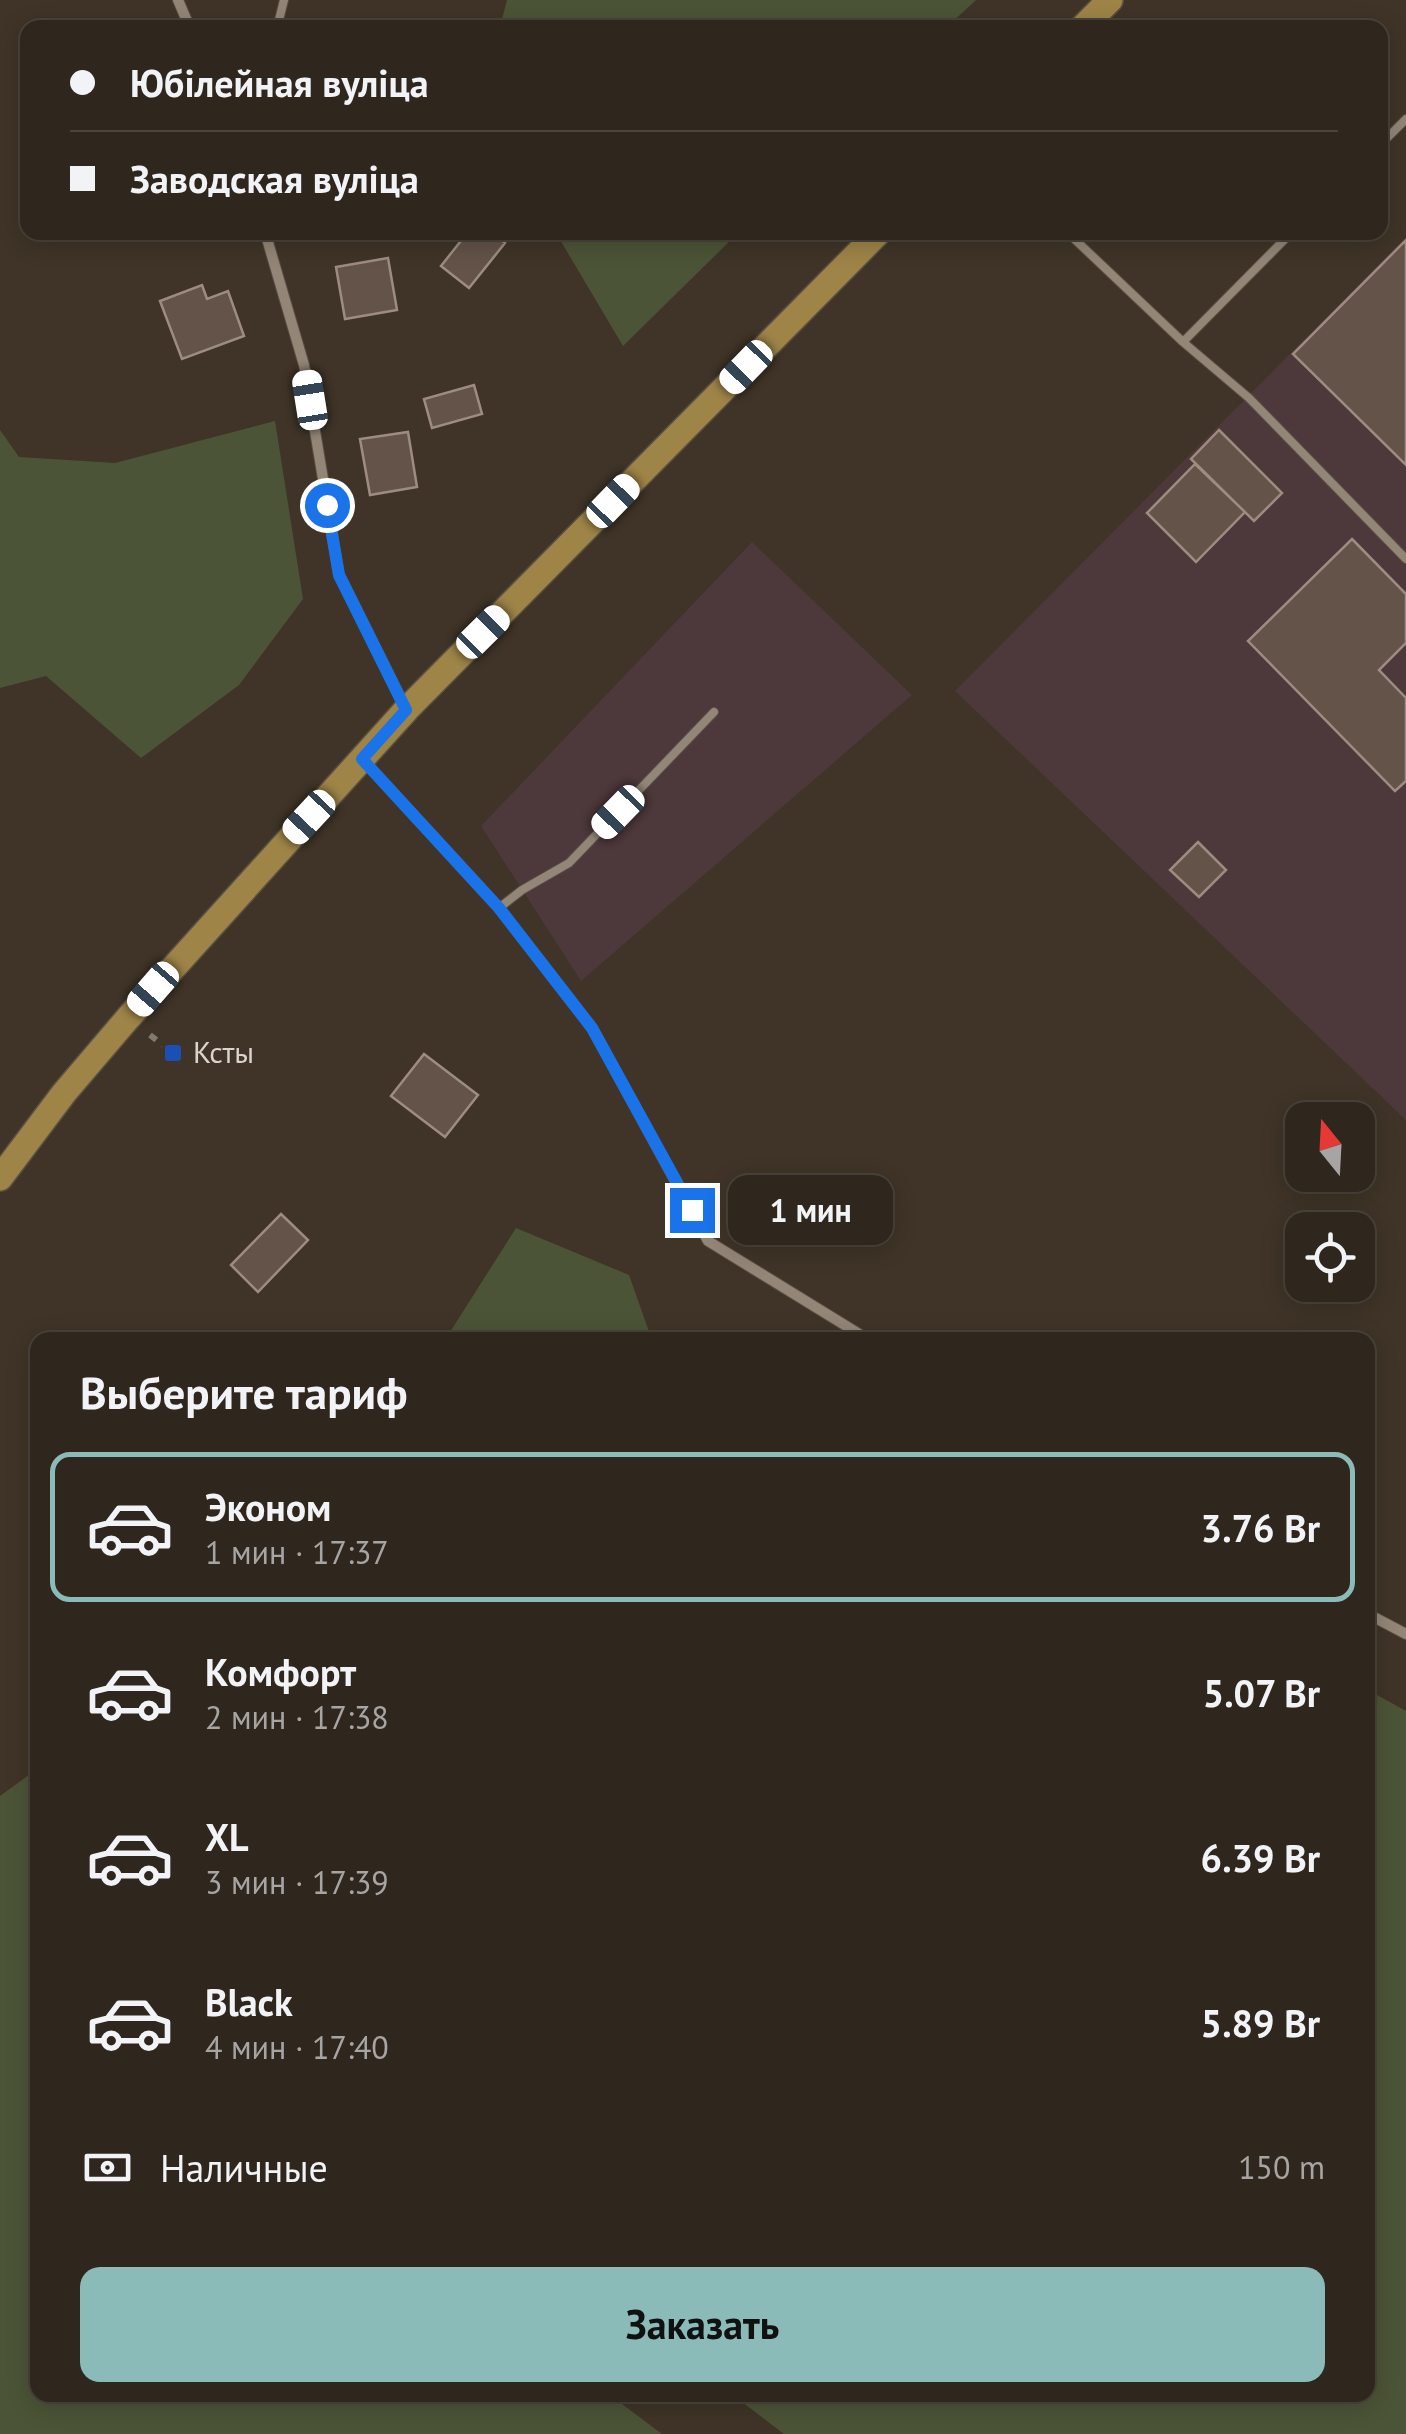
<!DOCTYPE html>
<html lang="ru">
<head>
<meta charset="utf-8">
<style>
	body { margin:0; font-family:"PT Sans",sans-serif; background:#3b332a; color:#f1f3f6; height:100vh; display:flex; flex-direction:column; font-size:38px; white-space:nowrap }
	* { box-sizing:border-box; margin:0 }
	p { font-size:32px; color:#a7a5a4 }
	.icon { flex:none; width:55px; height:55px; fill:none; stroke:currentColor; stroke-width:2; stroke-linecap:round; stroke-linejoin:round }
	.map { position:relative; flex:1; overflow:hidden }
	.details { position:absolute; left:30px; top:1332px; width:1345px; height:1070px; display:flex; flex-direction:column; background:#2f271d; border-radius:20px; box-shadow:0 5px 25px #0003,0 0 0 2px #4a443b }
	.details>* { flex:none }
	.hud { position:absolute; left:20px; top:20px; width:1368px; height:220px; border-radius:20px; box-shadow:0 5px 25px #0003,0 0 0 2px #4a443b; display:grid; align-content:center; height:220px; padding:0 50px; background:#2f271d }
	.needle { width:65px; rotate:342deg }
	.fabs { position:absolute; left:1285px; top:1102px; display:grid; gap:20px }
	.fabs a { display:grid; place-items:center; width:90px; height:90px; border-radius:20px; background:#2f271d; box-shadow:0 5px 25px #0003,0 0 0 2px #4a443b; font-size:50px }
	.end { position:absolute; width:45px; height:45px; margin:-22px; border:12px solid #1a73e8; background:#fff; box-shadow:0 0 0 5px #fff }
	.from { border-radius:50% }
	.bubble { position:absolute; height:70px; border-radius:20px; background:#2f271d; box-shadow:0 5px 25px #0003,0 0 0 2px #4a443b; font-size:32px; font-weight:600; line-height:70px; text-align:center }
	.car { position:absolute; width:30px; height:60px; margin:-30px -15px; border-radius:12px; box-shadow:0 0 8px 2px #0007; background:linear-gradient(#fff 24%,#345 0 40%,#fff 0 76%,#345 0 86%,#fff 0) }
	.hud b { display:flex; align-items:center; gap:35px; height:95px; font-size:38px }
	.hud b+b { border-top:2px solid #4a443b }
	.hud i { width:25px; height:25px; background:#f1f3f6 }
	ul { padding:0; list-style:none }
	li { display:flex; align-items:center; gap:30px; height:150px; margin:0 20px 15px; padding:0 30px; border:5px solid transparent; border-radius:20px }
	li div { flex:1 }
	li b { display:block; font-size:38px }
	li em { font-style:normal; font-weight:600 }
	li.current { border-color:#8bbbb9 }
	li>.icon { width:90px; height:90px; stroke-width:1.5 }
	h2 { padding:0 50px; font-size:45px; line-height:120px }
	.pay { display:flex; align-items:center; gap:25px; height:110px; padding:0 50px; font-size:38px }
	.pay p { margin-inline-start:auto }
	.action { display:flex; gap:20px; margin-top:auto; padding:20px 50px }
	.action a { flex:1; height:115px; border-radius:20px; background:#8bbbb9; color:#111; font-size:40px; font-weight:600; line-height:115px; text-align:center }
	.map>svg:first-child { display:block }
</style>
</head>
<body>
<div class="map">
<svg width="1406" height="2434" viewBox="0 0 1406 2434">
	<rect width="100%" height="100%" fill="#3f3427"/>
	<path fill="#4d383b" d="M1406 237V1120L955 691Z
		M752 542 912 695 581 981 481 826Z"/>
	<path fill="#4c5437" d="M507 0H976L947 27H500Z
		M556 233H738L623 346Z
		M275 421 303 599 239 685 141 758 46 676 0 688V430L19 457 115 463Z
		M516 1228 629 1275 652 1340H445Z
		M1368 1690 1406 1711V2434H784L733 2395H1368Z
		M37 1769 38 2395H610L662 2434H0V1796Z"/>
	<path fill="#635349" stroke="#9e8c81" stroke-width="2.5" d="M468 232H492L505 243 469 288 441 266Z
		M1406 240V465L1293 354Z
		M388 258 397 310 345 319 336 267Z
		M202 285 207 299 228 291 244 336 182 359 160 301Z
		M474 385 482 414 432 428 424 399Z
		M1219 430 1282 493 1254 521 1191 459Z
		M408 432 417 487 370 495 360 439Z
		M1195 464 1245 512 1196 562 1147 513Z
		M1352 539 1406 594V643L1379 670 1406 698V781L1395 791 1248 641Z
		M1198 842 1226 870 1199 897 1170 870Z
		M424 1054 478 1095 445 1137 391 1096Z
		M281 1214 308 1240 258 1292 231 1265Z"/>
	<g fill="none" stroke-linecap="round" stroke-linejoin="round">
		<g stroke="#595044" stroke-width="10">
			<path id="lane" d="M277 28 284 0
				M1380 145 1406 119
				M1067 232 1183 342 1249 398 1406 559
				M1183 342 1292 232
				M499 908 522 890 569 863 714 712"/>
		</g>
		<g stroke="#595044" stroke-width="12">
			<path id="street" d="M178 0 190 28
				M265 232 304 365 339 575 406 709
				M363 760 499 908 592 1028 708 1241 869 1340
				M1368 1614 1406 1634"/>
		</g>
		<g stroke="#595044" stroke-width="28">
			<path id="primary" d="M1082 28 1110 0
				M0 1178 64 1093 128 1018 407 709 879 232"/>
		</g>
		<path stroke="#837a6f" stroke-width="6" stroke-dasharray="8 8" stroke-linecap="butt" d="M150 1035 173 1053"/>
		<use href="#lane" stroke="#938677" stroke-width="8"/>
		<use href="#street" stroke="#938677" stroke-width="10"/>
		<use href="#primary" stroke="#9e8447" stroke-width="25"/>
	</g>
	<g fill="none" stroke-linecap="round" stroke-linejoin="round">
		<path stroke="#1a73e8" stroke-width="12" d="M327 505 339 575 406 710 362 759 499 908 592 1028 692 1210"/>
	</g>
	<rect fill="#1a4fb4" stroke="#3f3427" stroke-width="4" x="163" y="1043" width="20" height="20" rx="5"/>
	<g text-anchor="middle" stroke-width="8" stroke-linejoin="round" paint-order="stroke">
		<g font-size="30" fill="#dbd4cc" stroke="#3f3427" text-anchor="start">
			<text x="193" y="1063">Ксты</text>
		</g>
	</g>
</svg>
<div class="fabs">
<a><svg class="needle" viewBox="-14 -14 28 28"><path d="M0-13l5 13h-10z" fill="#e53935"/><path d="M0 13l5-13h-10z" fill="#a7a5a4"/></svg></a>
<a><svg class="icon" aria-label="locate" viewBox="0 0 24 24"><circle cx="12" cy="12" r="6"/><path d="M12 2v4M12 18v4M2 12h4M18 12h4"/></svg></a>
</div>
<i class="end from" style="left:327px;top:505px"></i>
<i class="end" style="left:692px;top:1210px"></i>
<div class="bubble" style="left:728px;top:1175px;width:165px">1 мин</div>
<i class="car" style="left:746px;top:367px;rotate:224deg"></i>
<i class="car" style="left:310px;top:400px;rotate:351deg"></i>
<i class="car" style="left:613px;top:501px;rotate:44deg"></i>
<i class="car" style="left:483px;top:632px;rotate:45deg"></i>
<i class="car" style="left:618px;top:812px;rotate:224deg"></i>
<i class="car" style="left:309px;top:817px;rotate:223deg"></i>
<i class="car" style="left:153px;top:989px;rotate:221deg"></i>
<div class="hud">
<b><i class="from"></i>Юбілейная вуліца</b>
<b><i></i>Заводская вуліца</b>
</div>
<section class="details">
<h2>Выберите тариф</h2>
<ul>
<li class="current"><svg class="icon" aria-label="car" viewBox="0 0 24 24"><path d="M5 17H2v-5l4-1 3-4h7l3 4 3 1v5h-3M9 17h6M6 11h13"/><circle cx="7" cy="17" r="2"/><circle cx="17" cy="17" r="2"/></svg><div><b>Эконом</b><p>1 мин · 17:37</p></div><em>3.76 Br</em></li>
<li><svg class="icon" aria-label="car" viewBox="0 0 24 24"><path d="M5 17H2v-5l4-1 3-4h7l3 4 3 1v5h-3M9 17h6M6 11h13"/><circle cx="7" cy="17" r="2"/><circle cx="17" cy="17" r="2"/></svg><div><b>Комфорт</b><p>2 мин · 17:38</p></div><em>5.07 Br</em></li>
<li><svg class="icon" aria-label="car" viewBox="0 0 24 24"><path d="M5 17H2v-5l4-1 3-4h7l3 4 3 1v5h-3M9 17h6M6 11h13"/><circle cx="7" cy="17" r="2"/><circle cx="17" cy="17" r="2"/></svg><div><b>XL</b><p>3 мин · 17:39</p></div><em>6.39 Br</em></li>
<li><svg class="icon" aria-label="car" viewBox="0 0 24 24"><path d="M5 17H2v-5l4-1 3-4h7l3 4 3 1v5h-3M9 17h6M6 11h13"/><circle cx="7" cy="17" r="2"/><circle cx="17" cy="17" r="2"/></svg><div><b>Black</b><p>4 мин · 17:40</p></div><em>5.89 Br</em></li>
</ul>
<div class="pay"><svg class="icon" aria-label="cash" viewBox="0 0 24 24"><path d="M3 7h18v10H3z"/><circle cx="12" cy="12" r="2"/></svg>Наличные<p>150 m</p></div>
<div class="action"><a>Заказать</a></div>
</section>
</div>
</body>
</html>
